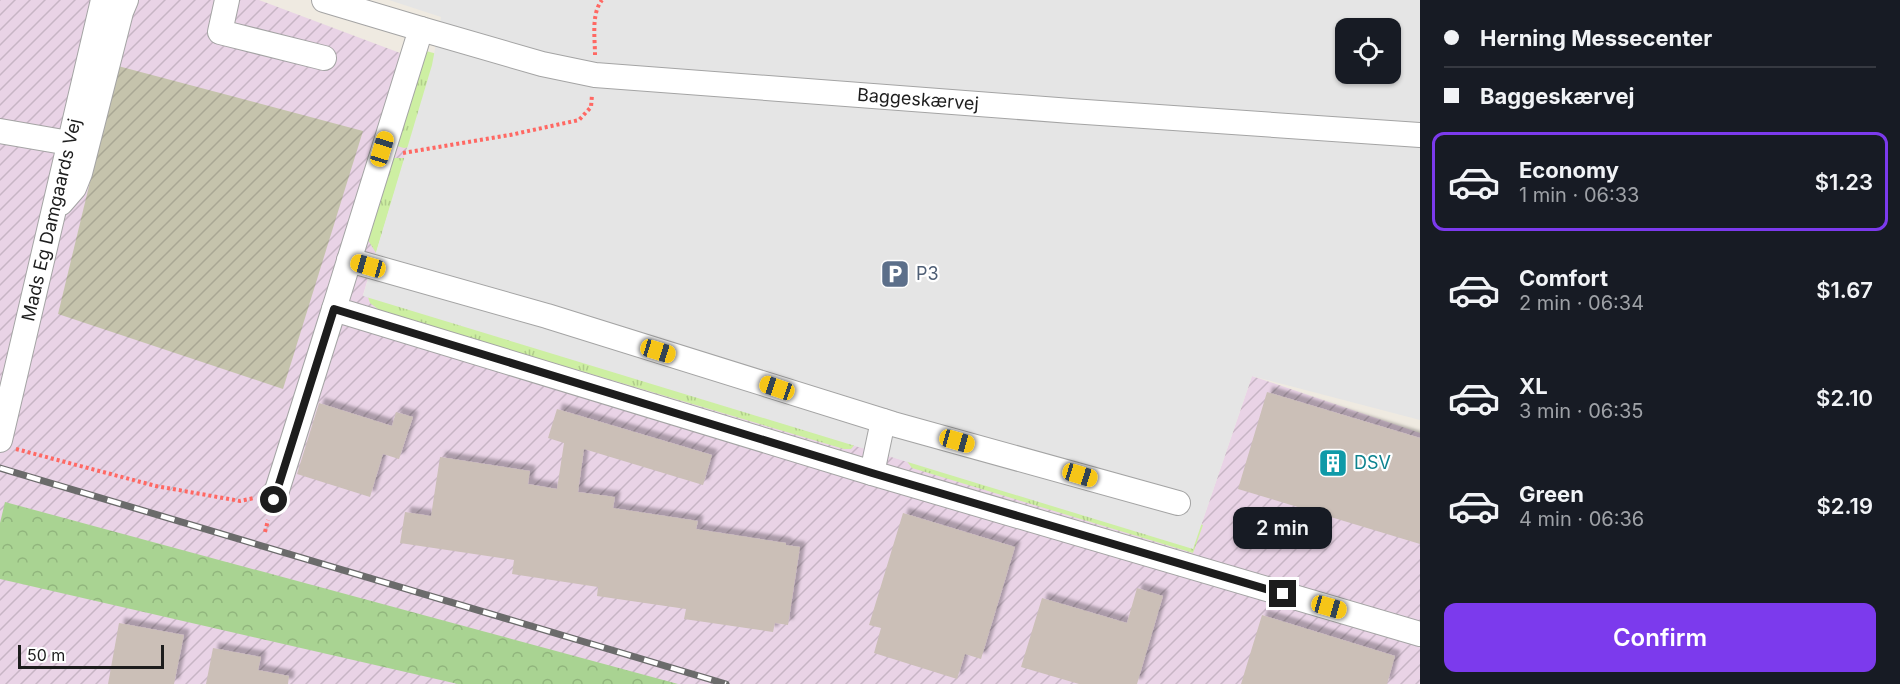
<!DOCTYPE html>
<html lang="en">
<head>
<meta charset="utf-8">
<style>
	body { margin:0; font-family:Inter,sans-serif; background:#20242c; color:#f1f3f6; height:100vh; display:flex; flex-direction:column; font-size:22px; white-space:nowrap }
	* { box-sizing:border-box; margin:0 }
	p { font-size:20px; color:#9ea1a6 }
	.icon { flex:none; width:33px; height:33px; fill:none; stroke:currentColor; stroke-width:2; stroke-linecap:round; stroke-linejoin:round }
	.map { position:relative; flex:1; overflow:hidden }
	.sheet { display:flex; flex-direction:column; background:#171b24; width:480px }
	.sheet>* { flex:none }
	.hud { display:grid; align-content:center; height:132px; padding:0 24px; background:#171b24 }
	.buttons { position:absolute; left:1335px; top:18px; display:grid; gap:12px }
	.buttons a { display:grid; place-items:center; width:66px; height:66px; border-radius:12px; background:#171b24; box-shadow:0 2px 4px #0004; font-size:30px }
	.scale { position:absolute; left:18px; bottom:15px; width:146px; box-sizing:border-box; padding-left:6px; border:3px solid #1d1d1d; border-top:0; font-size:16px; line-height:21px; white-space:nowrap; color:#1d1d1d; -webkit-text-stroke:4px #fff; paint-order:stroke }
	.end { position:absolute; width:27px; height:27px; margin:-14px; border:8px solid #1d1d1d; background:#fff; box-shadow:0 0 0 3px #fff }
	.from { border-radius:50% }
	.bubble { position:absolute; height:42px; border-radius:12px; background:#171b24; box-shadow:0 2px 4px #0004; font-size:20px; font-weight:600; line-height:42px; text-align:center }
	.car { position:absolute; width:18px; height:36px; margin:-18px -9px; border-radius:8px; box-shadow:0 0 4px 2px #0007; background:linear-gradient(#f5c518 24%,#345 0 40%,#f5c518 0 76%,#345 0 86%,#f5c518 0) }
	.hud b { display:flex; align-items:center; gap:21px; height:57px; font-size:22px }
	.hud b+b { border-top:2px solid #363941 }
	.hud i { width:15px; height:15px; background:#f1f3f6 }
	ul { padding:0; list-style:none }
	li { display:flex; align-items:center; gap:18px; height:99px; margin:0 12px 9px; padding:0 12px; border:3px solid transparent; border-radius:12px }
	li div { flex:1 }
	li b { display:block; font-size:22px }
	li em { font-style:normal; font-weight:600 }
	li.selected { border-color:#7c3aed }
	li>.icon { width:54px; height:54px; stroke-width:1.5 }
	.cta { display:flex; gap:12px; margin-top:auto; padding:12px 24px }
	.cta a { flex:1; height:69px; border-radius:12px; background:#7c3aed; color:#fff; font-size:24px; font-weight:600; line-height:69px; text-align:center }
	main { display:flex; flex:1; min-height:0 }
	.map>svg:first-child { display:block }
</style>
</head>
<body>
<main>
<div class="map">
<svg width="1420" height="684" viewBox="0 0 1420 684">
	<defs>
		<pattern id="industrial-furrows" width="10" height="10" patternUnits="userSpaceOnUse" patternTransform="scale(1.5)"><rect width="10" height="10" fill="#e9d3e6"/><path d="M-1 1l2-2M0 10L10 0M9 11l2-2" fill="none" stroke="#c7b5c5"/></pattern>
		<pattern id="construction-furrows" width="10" height="10" patternUnits="userSpaceOnUse" patternTransform="scale(1.5)"><rect width="10" height="10" fill="#c5c3ac"/><path d="M-1 1l2-2M0 10L10 0M9 11l2-2" fill="none" stroke="#a9a794"/></pattern>
		<pattern id="grass-tufts" width="24" height="20" patternUnits="userSpaceOnUse" patternTransform="scale(1.5)"><rect width="24" height="20" fill="#cdefa2"/><path d="M3 7l-1-3M5 7V3M7 7l1-3M15 17l-1-3M17 17v-4M19 17l1-3" fill="none" stroke="#b0cc8b"/></pattern>
		<pattern id="forest-crowns" width="20" height="18" patternUnits="userSpaceOnUse" patternTransform="scale(1.5)"><rect width="20" height="18" fill="#a9d392"/><path d="M2 6a3 3 0 1 1 6 0M12 15a3 3 0 1 1 6 0" fill="none" stroke="#91b57d"/></pattern>
		<filter id="shadow"><feDropShadow dx="5.5" dy="-5.5" stdDeviation="1.5" flood-color="#0004"/></filter>
	</defs>
	<rect width="100%" height="100%" fill="#efeae1"/>
	<path fill="url(#industrial-furrows)" d="M0 0H259L432 65 363 295 1193 549 1252 376 1420 433V684H0Z"/>
	<path fill="url(#construction-furrows)" d="M118 66 363 131 283 389 58 314Z"/>
	<path fill="url(#grass-tufts)" d="M426 51 445 56 453 139 404 148 397 146Z
		M393 158H405L376 253 368 240Z
		M367 294 857 442 851 449H844L382 312 370 303Z
		M919 448 1203 525 1193 553 912 468 906 460Z"/>
	<path fill="url(#forest-crowns)" d="M5 502 678 684H458L0 579V523Z"/>
	<path fill="#e5e5e5" fill-rule="evenodd" d="M389 0H1420V420L1252 376 1193 549 363 296 432 65 441 17ZM1346 28H1390V74H1346Z"/>
	<path fill="#cbbfb7" filter="url(#shadow)" d="M1267 392 1420 438V544L1238 489Z
		M319 403 392 426 396 412 413 417 399 459 383 454 370 497 297 474Z
		M557 409 712 455 703 485 584 449 578 492 615 497 613 508 698 521 696 529 786 543V545L800 547 788 625 775 623 773 632 684 619 686 609 597 596 598 587 512 574 514 560 400 543 405 512 431 516 440 457 530 471 528 484 557 489 564 443 548 438Z
		M903 513 1015 547 981 659 965 654 957 679 874 653 881 628 869 625Z
		M1137 588 1163 596 1137 684H1079L1021 667 1042 598 1127 623Z
		M1262 615 1395 656 1387 684H1241Z
		M119 623 184 635 174 684H108Z
		M213 648 261 657 258 670 289 676 288 684H206Z"/>
	<g fill="none" stroke-linecap="round" stroke-linejoin="round">
		<g stroke="#a4a4a4" stroke-width="26">
			<g id="minor">
				<path d="M227 0 220 32 324 58"/>
				<path d="M324 0 421 29 334 309 872 473 1420 634"/>
				<path id="s1" d="M421 29 542 64 595 75 1071 111 1420 135"/>
				<path d="M0 131 69 143"/>
				<path d="M61 203 74 188 80 173 121 12 126 0"/>
				<path d="M349 260 547 316 893 424 1178 503"/>
				<path id="s2" d="M0 440 103 0"/>
				<path d="M872 473 883 421"/>
				<path d="M274 500 334 309"/>
			</g>
		</g>
		<path stroke="#ff6863" stroke-width="4" stroke-dasharray="3 3" stroke-linecap="butt" d="M595 55C595 38 591 14 602 0
			M403 153 510 135 579 120 591 107 592 95
			M16 449 156 486 240 501 254 498
			M265 532 268 520"/>
		<use href="#minor" stroke="#fff" stroke-width="24"/>
		<g stroke="#6b6b6b" stroke-width="7">
			<path id="rail" d="M0 468 726 684"/>
		</g>
		<use href="#rail" stroke="#fff" stroke-width="4.5" stroke-dasharray="14" stroke-linecap="butt"/>
	</g>
	<g fill="none" stroke-linecap="round" stroke-linejoin="round">
		<path stroke="#1d1d1d" stroke-width="8" d="M274 500 334 309 872 473 1283 594"/>
	</g>
	<defs>
		<g id="parking-square" transform="scale(1.5)"><rect x="-9" y="-9" width="18" height="18" rx="4" fill="#5c6f8a" stroke="#fff"/><path d="M-3.5-5.5H1a3.5 3.5 0 0 1 0 7H-1V5.5H-3.5ZM-1-3.4V-.6H.8a1.4 1.4 0 0 0 0-2.8Z" fill="#fff"/></g>
		<g id="building-square" transform="scale(1.5)"><rect x="-9" y="-9" width="18" height="18" rx="4" fill="#0f9aa8" stroke="#fff"/><path d="M-4-6H4V6H1V3H-1V6H-4ZM-2.5-4.3h1.7v1.8h-1.7ZM.8-4.3h1.7v1.8H.8ZM-2.5-1h1.7V.8h-1.7ZM.8-1h1.7V.8H.8Z" fill="#fff"/></g>
	</defs>
	<g fill-rule="evenodd">
		<use href="#parking-square" x="895" y="274"/>
		<use href="#building-square" x="1333" y="463"/>
	</g>
	<g text-anchor="middle" stroke-width="4.5" stroke-linejoin="round" paint-order="stroke">
		<g font-size="18" fill="#1d1d1d" stroke="#fff">
			<text dy="6" stroke="none"><textPath href="#s1" startOffset="504">Baggeskærvej</textPath></text>
			<text dy="6" stroke="none"><textPath href="#s2" startOffset="226">Mads Eg Damgaards Vej</textPath></text>
		</g>
		<g font-size="18" fill="#4e5e75" stroke="#fff" text-anchor="start">
			<text x="916" y="280">P3</text>
		</g>
		<g font-size="18" fill="#0d838f" stroke="#fff" text-anchor="start">
			<text x="1354" y="469">DSV</text>
		</g>
	</g>
</svg>
<div class="buttons">
<a><svg class="icon" aria-label="locate" viewBox="0 0 24 24"><circle cx="12" cy="12" r="6"/><path d="M12 2v4M12 18v4M2 12h4M18 12h4"/></svg></a>
</div>
<div class="scale">50 m</div>
<i class="end from" style="left:274px;top:500px"></i>
<i class="end" style="left:1283px;top:594px"></i>
<div class="bubble" style="left:1233px;top:507px;width:99px">2 min</div>
<i class="car" style="left:382px;top:149px;rotate:17deg"></i>
<i class="car" style="left:368px;top:266px;rotate:286deg"></i>
<i class="car" style="left:658px;top:351px;rotate:107deg"></i>
<i class="car" style="left:777px;top:388px;rotate:289deg"></i>
<i class="car" style="left:957px;top:441px;rotate:106deg"></i>
<i class="car" style="left:1080px;top:475px;rotate:107deg"></i>
<i class="car" style="left:1329px;top:607px;rotate:106deg"></i>
</div>
<section class="sheet">
<div class="hud">
<b><i class="from"></i>Herning Messecenter</b>
<b><i></i>Baggeskærvej</b>
</div>
<ul>
<li class="selected"><svg class="icon" aria-label="car" viewBox="0 0 24 24"><path d="M5 17H2v-5l4-1 3-4h7l3 4 3 1v5h-3M9 17h6M6 11h13"/><circle cx="7" cy="17" r="2"/><circle cx="17" cy="17" r="2"/></svg><div><b>Economy</b><p>1 min · 06:33</p></div><em>$1.23</em></li>
<li><svg class="icon" aria-label="car" viewBox="0 0 24 24"><path d="M5 17H2v-5l4-1 3-4h7l3 4 3 1v5h-3M9 17h6M6 11h13"/><circle cx="7" cy="17" r="2"/><circle cx="17" cy="17" r="2"/></svg><div><b>Comfort</b><p>2 min · 06:34</p></div><em>$1.67</em></li>
<li><svg class="icon" aria-label="car" viewBox="0 0 24 24"><path d="M5 17H2v-5l4-1 3-4h7l3 4 3 1v5h-3M9 17h6M6 11h13"/><circle cx="7" cy="17" r="2"/><circle cx="17" cy="17" r="2"/></svg><div><b>XL</b><p>3 min · 06:35</p></div><em>$2.10</em></li>
<li><svg class="icon" aria-label="car" viewBox="0 0 24 24"><path d="M5 17H2v-5l4-1 3-4h7l3 4 3 1v5h-3M9 17h6M6 11h13"/><circle cx="7" cy="17" r="2"/><circle cx="17" cy="17" r="2"/></svg><div><b>Green</b><p>4 min · 06:36</p></div><em>$2.19</em></li>
</ul>
<div class="cta"><a>Confirm</a></div>
</section>
</main>
</body>
</html>
